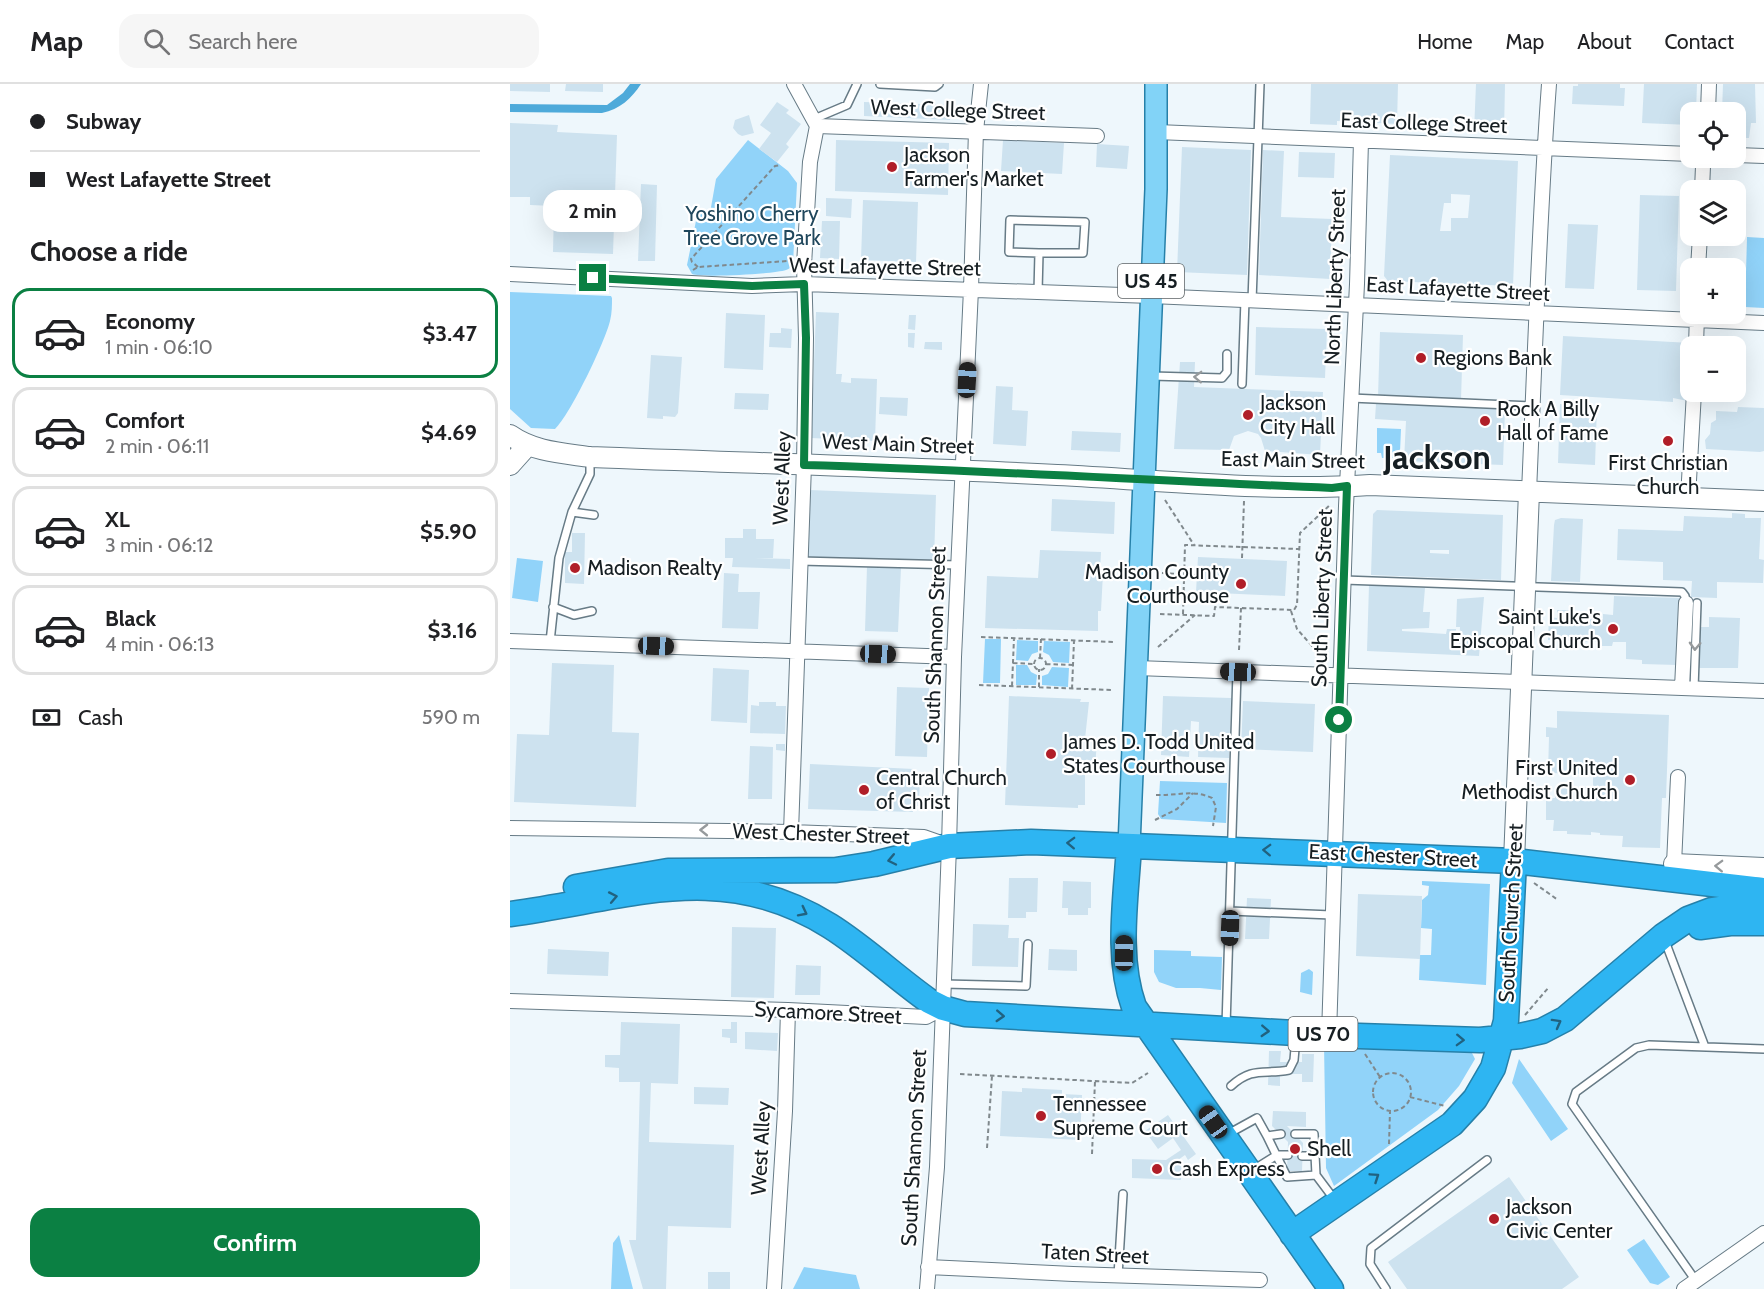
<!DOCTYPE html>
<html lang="en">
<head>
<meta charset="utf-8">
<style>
	body { margin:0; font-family:Cabin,sans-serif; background:#f6f6f6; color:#202124; height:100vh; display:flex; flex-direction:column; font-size:22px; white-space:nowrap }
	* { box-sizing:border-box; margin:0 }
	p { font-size:20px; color:#757577 }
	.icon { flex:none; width:33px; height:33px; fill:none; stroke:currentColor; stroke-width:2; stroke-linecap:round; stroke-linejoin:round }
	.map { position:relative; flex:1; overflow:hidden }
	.sheet { display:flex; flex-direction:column; background:#fff; width:510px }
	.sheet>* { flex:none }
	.banner { display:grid; align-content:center; height:132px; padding:0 30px; background:#fff }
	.controls { position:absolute; left:1170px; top:18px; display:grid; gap:12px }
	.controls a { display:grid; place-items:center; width:66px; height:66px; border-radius:12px; background:#fff; box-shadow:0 6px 24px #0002; font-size:30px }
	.end { position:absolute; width:27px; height:27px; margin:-14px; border:8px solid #0b8043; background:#fff; box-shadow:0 0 0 3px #fff }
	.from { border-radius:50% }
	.bubble { position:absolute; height:42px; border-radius:18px; background:#fff; box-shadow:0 6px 24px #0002; font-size:20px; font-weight:700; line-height:42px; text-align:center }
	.car { position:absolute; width:18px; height:36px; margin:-18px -9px; border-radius:8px; box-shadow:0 0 4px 2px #0007; background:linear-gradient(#222 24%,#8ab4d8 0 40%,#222 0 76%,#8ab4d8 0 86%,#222 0) }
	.banner b { display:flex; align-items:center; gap:21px; height:57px; font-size:22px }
	.banner b+b { border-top:2px solid #e0e0e0 }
	.banner i { width:15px; height:15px; background:#202124 }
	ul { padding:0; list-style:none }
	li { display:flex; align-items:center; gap:18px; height:90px; margin:0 12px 9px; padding:0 18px; border:3px solid #e0e0e0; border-radius:18px }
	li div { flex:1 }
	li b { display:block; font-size:22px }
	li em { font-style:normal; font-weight:700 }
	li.selected { border-color:#0b8043 }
	li>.icon { width:54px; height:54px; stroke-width:1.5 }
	h2 { padding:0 30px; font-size:27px; line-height:72px }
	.pay { display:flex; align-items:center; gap:15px; height:66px; padding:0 30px; font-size:22px }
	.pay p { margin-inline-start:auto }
	.action { display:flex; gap:12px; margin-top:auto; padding:12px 30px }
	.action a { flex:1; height:69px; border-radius:18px; background:#0b8043; color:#fff; font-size:24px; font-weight:700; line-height:69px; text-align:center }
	header { display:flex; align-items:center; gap:36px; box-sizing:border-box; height:84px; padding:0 30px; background:#fff; border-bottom:2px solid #e0e0e0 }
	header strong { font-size:28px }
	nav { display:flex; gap:33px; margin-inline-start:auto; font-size:21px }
	.search { width:420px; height:54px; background:#f6f6f6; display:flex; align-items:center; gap:15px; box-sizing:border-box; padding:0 21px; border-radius:18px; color:#757577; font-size:22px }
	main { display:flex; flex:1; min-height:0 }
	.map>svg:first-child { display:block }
</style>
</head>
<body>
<header>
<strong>Map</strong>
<div class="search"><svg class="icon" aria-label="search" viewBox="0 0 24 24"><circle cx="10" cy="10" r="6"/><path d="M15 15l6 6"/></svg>Search here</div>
<nav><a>Home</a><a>Map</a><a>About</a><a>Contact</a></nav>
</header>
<main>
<section class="sheet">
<div class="banner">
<b><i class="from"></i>Subway</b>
<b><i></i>West Lafayette Street</b>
</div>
<h2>Choose a ride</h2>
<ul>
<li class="selected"><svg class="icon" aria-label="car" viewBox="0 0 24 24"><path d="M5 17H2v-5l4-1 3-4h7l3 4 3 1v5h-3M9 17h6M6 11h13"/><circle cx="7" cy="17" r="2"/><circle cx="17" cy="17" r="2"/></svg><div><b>Economy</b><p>1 min · 06:10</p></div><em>$3.47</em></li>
<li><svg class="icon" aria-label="car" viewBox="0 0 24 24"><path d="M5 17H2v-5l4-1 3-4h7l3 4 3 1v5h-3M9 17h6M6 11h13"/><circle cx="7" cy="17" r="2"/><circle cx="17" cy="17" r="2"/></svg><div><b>Comfort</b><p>2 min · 06:11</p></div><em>$4.69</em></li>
<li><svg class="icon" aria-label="car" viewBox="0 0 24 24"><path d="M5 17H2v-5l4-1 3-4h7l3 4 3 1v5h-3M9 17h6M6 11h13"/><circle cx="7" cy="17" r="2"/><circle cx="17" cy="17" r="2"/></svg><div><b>XL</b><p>3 min · 06:12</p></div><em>$5.90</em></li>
<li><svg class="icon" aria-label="car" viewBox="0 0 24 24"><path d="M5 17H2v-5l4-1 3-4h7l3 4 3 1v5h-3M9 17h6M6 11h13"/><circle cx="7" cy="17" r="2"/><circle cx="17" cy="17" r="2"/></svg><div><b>Black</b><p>4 min · 06:13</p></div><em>$3.16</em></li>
</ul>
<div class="pay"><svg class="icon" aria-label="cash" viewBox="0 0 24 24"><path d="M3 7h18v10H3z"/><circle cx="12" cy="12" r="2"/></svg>Cash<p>590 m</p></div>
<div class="action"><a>Confirm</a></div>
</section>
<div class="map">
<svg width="1254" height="1205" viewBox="0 0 1254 1205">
	<rect width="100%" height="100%" fill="#eef7fc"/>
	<path fill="#91d3f9" d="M238 56 278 87 287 99 283 180C280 183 280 185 276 186 264 190 194 194 182 190L177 181 187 132 192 128 200 129 206 95Z
		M1237 153 1254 154V224L1235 223Z
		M0 208 101 212 102 214C102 221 102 229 100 237 95 258 60 331 45 345L21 344 0 325Z
		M867 344 891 345 890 368H895L894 374H872L871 369H867Z
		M7 474 33 477 28 518 2 514Z
		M475 555H491L490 599H473Z
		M507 556 528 557V568L522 570 518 577 506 576Z
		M534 557 560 558 559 579 543 578 539 571 533 568Z
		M506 581H517L521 588 527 591 526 601H506Z
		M542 583 559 584 558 603 532 601V592L538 590Z
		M650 697 717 699 716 739 651 735 648 730Z
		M912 797 980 800 976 901 909 896 910 871H921L922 845 911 844 912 816 918 811 919 802 912 801Z
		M644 866 681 867V872L712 873 711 906 690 904H666L649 898 644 888Z
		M799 885 803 888 802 911 790 908 791 889Z
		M814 960 961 967 965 975 949 1002 928 1026 824 1102 816 1084Z
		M1009 975 1058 1045 1041 1057 1002 999Z
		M109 1151 123 1205H101L103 1159Z
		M1134 1155 1160 1193 1148 1201 1140 1199 1117 1166Z
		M294 1183 346 1191 350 1205H283Z"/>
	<path fill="#4eaada" d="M120 0H131C121 15 110 25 92 29L0 28V20L97 21 113 9Z"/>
	<path fill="#cde2ef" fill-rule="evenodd" d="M0 0H40V8L0 7Z
		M56 0H93V8L55 7Z
		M801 0H888L887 40 827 37V41L800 40Z
		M966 0H995L994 48 964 47Z
		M1068 0H1110V4H1115L1114 22 1062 20 1063 2H1068Z
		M1134 0H1187L1186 28H1180V41L1132 39Z
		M1213 0H1245L1246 39H1241L1239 54H1226V28H1212Z
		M267 18 279 26 276 29 291 40 276 60 279 63 267 78 249 65 261 49 250 41Z
		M354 18 441 21 440 36 354 32Z
		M239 31 244 49 232 52 228 50 223 44 225 36Z
		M0 39 48 41 47 48 107 51 103 170 43 168 44 122 20 121V113H0Z
		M326 56 439 59 438 111 325 107Z
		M493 56 554 59 552 90 491 87Z
		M587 60 619 62 617 85 586 83Z
		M672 63 741 66 737 191 667 188Z
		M753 66 774 67 771 133 822 135 820 195 749 191Z
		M789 68 825 69 824 94 788 93Z
		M880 71 1008 77 1003 202 878 197 874 192ZM941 110 960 111 958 134H941V147H930L934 119H941Z
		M131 100 147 101 145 177H128Z
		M1130 111 1169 112 1166 207 1127 206Z
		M316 114 342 115 341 134 316 132Z
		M353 116 408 118 406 178 351 176Z
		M312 137H330L329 175 310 174Z
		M1058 140 1088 141 1084 205 1055 204Z
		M306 228 329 229 326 290H332L331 298 341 299V294L367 295 365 357 301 354Z
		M216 229 255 231 253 286 214 284Z
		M399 231H406L405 246 398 245Z
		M746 243 817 245 815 294 745 291Z
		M271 244 282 245 281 264 259 263 260 249H271Z
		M870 248 953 251 951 316 868 313Z
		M398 249H405L404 264 398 263Z
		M1053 252 1181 259 1178 317 1163 314V318L1050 311Z
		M415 258H432V266L414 265Z
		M141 271 172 273 168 329 165 333 153 332V335L137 334Z
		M670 278H685L684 303 813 308 810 371 755 367 751 354 748 350 738 347 724 352 719 366 664 365Z
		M486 302 503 303 502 326 518 327 516 362 483 360Z
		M225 309 259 310 258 326 224 325Z
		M370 313 398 314 397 332 369 330Z
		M866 320 995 325 993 381 894 377 896 337 865 335Z
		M1050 320 1087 322 1085 381 1048 379Z
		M1228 323 1254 324V367L1250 368 1196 365 1195 356 1200 350 1201 339 1206 336V327L1227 328Z
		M562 347 611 349 610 368 561 366Z
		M299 406 426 411 424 477 296 473Z
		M542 415 605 418 604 450 541 447Z
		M867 426 993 431 991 496 861 491 863 430ZM920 466H939V470L920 469Z
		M1222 429 1235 430V434H1251L1249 475 1254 476 1253 499 1207 498V514L1181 513 1182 497 1153 496V478L1107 476 1108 445 1173 447 1174 432 1222 434Z
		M1051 434 1073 435 1070 498 1041 497 1044 441 1045 436Z
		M233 445H246V455H264L263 474H244L280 475V485L222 483 223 474H215V454H233Z
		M62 449H75L74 500 55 499V468H62Z
		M530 466 591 468 590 489H593L591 527H588V547L475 544 477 492 528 494Z
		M688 473 777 477 775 512 686 508Z
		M357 482 391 484 388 548 355 547Z
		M214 489 229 490 228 508H250L248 545 212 544Z
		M859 501 915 504 913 528H920L919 544 892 545V547L936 550 937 545H946L945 564H949L950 543H946L947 515 974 513 969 572 857 567Z
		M1104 512 1170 514 1167 581 1132 580V576L1116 575V558H1103L1102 562H1092V558L1057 557V566H1046L1047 556H1038L1039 533 1047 534V526H1063V534L1093 535V530L1103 531Z
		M1199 533 1230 534 1228 584H1188L1189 543H1199Z
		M42 579 104 581 102 648 129 649 126 723 4 718 7 650 39 651Z
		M203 584 239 586 237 639 201 637Z
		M387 603 419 604 417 673 385 672Z
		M499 612 571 615 570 618H579L575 655H587L585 686 575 685V721H568V724L495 721Z
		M653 612 721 614 719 674 688 673 689 638 681 637 679 673 651 671Z
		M733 617 805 620 803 668 731 665Z
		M249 618H266V622H276L275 650 240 649 241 621 249 622Z
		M1047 627 1159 631 1156 714H1152L1150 764 1112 763 1113 752 1090 751V749L1081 748V751L1057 750V747H1043L1044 736H1036V714H1045V703H1083V690L1038 689 1039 653H1036V643L1047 644Z
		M266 660H275V667L266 666Z
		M240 662 263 663 262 715H238Z
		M300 680 404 685V689H410L409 722H403V728L298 725Z
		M499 794H528L527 828H516V834H498Z
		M553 797 581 798V824H578V831H558V824H552Z
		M848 810 912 812 910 875 846 872Z
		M737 814 761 815 759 855H735Z
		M463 840 499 841 498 854H509L508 883 462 882Z
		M222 843 266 844 264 914 221 913Z
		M38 865 99 868 98 892 37 890Z
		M539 865 567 866V887L538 886Z
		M286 881 311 882 310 911H285Z
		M111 938 170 940 168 1000 141 999 139 1058 224 1061 221 1144 158 1142 156 1205H133L119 1156H126L130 998H109V984L95 983V971H110Z
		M221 938H227V959H220V954L212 953V945H221Z
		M235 948 268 949 267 967 235 965Z
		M759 967H771L770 978H792V970H804L803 998H792V990H770V1002L758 1001Z
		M184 1003 219 1004 218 1021 184 1020Z
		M512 1004 552 1006V1010L572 1011 570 1056 490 1052 492 1007 512 1008Z
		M763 1027 796 1028V1043L777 1042 793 1059 792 1087H777L778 1058 762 1042Z
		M658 1031 686 1070 678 1076 675 1071 668 1076H672L671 1096 622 1094V1075L656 1076 671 1066 663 1054 648 1065 635 1047Z
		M999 1093 1069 1193 1052 1205H897L878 1178Z
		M198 1188H220V1205H198Z"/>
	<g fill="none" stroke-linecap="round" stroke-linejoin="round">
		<g stroke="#677b86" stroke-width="10">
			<path id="lane" d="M370 0 425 3 429 0
				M304 35 337 21 347 0
				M528 208 529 169H573L575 138 500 136 499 168 529 169
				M742 217 750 0
				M642 292 712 294 717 288V270
				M732 300 735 216
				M841 314 1023 322
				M62 428 84 431
				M290 477 448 481
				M834 496 1172 508 1175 512 1176 519
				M43 523 64 531 82 527
				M40 558 49 474 62 428 80 390V375
				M1184 605 1187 519
				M720 827 822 831
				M1155 857 1195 963
				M434 900 516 902 518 860
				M716 942 727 588
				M721 1002C743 982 754 991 779 986L784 976 786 953
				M718 1050 747 1034 757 1052 771 1050
				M785 1050H804L806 1091 824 1115
				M757 1052 777 1093 806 1091
				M792 1072H805
				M743 1086 767 1071H778
				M608 1192 613 1110
				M1186 1197 1062 1020 1066 1008 1126 964 1139 961 1254 965
				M876 1205 860 1180 861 1164 977 1076"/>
		</g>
		<g stroke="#677b86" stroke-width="16">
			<path id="street" d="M1198 28 1199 0
				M307 42 587 52
				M647 48 1180 70
				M1226 71 1254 72
				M1192 106 1193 82 1196 74
				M1188 184 1190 152
				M0 190 242 202 294 200 641 212 1254 239
				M1186 262 1187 230
				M1019 408C1025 272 1029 136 1039 0
				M1178 414 1184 308
				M0 557 444 573
				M627 584 1254 607
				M1172 604 1176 519
				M0 744 281 748 414 753 434 760
				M281 748 294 381 296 254 294 181 300 78 307 42 284 0
				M1164 780 1168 693
				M0 917 278 926 416 933 433 924
				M819 951 836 422 847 200 851 57
				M418 1183 563 1190 750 1196
				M264 1205 275 1027 278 926
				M417 1205 427 1083 439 762 444 573 461 205 466 47 471 0
				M1174 1205 1254 1149"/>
		</g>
		<g stroke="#677b86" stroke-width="22">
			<path id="secondary" d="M0 351C24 368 52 369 80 373 236 379 392 383 547 391 651 396 756 408 860 401L1254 417
				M0 381 17 362
				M1004 777 1019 408
				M1164 780 1254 784"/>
		</g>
		<g stroke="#2680a9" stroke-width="24">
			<path id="primary" d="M619 762 646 105V0"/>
		</g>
		<g stroke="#2680a9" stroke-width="27">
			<path id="highway" d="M619 762C616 815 606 873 624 923L821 1205
				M66 803 158 787 326 786 364 780 439 762 521 758 1004 777 1254 806
				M0 830C116 815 210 773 320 842 355 864 385 893 419 917L433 924 455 930 819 951 970 956 1010 952 1032 947 1055 935 1153 852 1178 835 1202 826 1254 818
				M1190 843 1220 839H1254
				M782 1150 942 1040 965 1015 983 984 996 937 1004 777"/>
		</g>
		<path stroke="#80898d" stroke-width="2" stroke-dasharray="4.5 3" stroke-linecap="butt" d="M188 183 182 178 181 175 265 82 271 81
			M183 186 188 183 278 177 281 178
			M655 416 684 461
			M732 474 734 417
			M652 489 687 491
			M781 527 787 545 809 570
			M650 530 704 532 705 523 784 526 787 521 790 449 821 420
			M673 530 675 461 789 465
			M471 553 605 558
			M648 563 685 531
			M729 566 731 524
			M530 574 531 555
			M524 580a6 6 0 1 1 12 0a6 6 0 1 1-12 0Z
			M503 579 524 580
			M536 580 563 581
			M469 601 603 606
			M502 602 504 554
			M529 603V585
			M562 605 564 557
			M646 711C666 712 683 705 702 714L706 723 703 742
			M645 736 667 725 683 709
			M1024 799 1048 816
			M1015 931 1039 903
			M855 970 870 993
			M863 1008a19 19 0 1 1 38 0a19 19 0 1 1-38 0Z
			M450 990 622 999 638 989
			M900 1013 935 1022
			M879 1060 880 1027
			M477 1064 482 992
			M582 1070 585 997"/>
		<use href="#lane" stroke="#fff" stroke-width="7"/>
		<use href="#street" stroke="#fff" stroke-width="14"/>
		<use href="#secondary" stroke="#fff" stroke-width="20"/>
		<use href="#primary" stroke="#82d3f7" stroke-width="21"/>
		<use href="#highway" stroke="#2eb5f2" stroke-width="24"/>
	</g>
	<defs><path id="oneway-chevron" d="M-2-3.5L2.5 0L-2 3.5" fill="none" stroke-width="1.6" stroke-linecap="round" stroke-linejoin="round" transform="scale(1.5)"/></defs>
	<g stroke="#969a9c">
		<use href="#oneway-chevron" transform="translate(688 293) rotate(-178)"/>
		<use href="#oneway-chevron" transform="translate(1185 562) rotate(92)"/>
		<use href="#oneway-chevron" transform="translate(194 746) rotate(-179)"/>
		<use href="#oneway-chevron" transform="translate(1209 782) rotate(-178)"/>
	</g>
	<g stroke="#216280">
		<use href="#oneway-chevron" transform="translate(561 759) rotate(-178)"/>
		<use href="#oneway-chevron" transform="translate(757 766) rotate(-178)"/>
		<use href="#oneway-chevron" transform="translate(382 776) rotate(168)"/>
		<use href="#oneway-chevron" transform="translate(103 813) rotate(-11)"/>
		<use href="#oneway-chevron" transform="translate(293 828) rotate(27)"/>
		<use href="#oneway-chevron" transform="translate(490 932) rotate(3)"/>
		<use href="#oneway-chevron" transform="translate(1047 939) rotate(-29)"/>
		<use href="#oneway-chevron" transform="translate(755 947) rotate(3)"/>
		<use href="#oneway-chevron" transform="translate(950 956) rotate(2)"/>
		<use href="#oneway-chevron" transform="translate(865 1093) rotate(-34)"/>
	</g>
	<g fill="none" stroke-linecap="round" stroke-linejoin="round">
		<path stroke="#0b8043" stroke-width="8" d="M83 194 242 202 294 200 296 254 294 381C470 386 646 397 822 404L837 402 829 636"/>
	</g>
	<g fill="#b01e28" stroke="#fff" stroke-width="2">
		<circle cx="382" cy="83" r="6"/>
		<circle cx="911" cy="274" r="6"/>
		<circle cx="738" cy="331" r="6"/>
		<circle cx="975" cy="337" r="6"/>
		<circle cx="1158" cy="357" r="6"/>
		<circle cx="65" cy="484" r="6"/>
		<circle cx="731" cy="500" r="6"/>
		<circle cx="1103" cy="545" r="6"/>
		<circle cx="541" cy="670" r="6"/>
		<circle cx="1120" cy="696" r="6"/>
		<circle cx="354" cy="706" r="6"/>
		<circle cx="531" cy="1032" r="6"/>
		<circle cx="785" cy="1065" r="6"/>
		<circle cx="647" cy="1085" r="6"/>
		<circle cx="984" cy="1135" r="6"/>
	</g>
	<g text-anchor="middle" stroke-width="4.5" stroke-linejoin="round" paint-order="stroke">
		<g fill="#fff" stroke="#5c6264" stroke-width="1.5">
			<rect x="608" y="180" width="66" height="34" rx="4.5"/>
			<rect x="778.5" y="933" width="69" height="34" rx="4.5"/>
		</g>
		<g font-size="20" font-weight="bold" fill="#161e22">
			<text x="641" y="204">US 45</text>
			<text x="813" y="957">US 70</text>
		</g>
		<g font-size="21" fill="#161e22" stroke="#fff">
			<text transform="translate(448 26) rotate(2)" y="7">West College Street</text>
			<text transform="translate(914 39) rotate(2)" y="7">East College Street</text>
			<text transform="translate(375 183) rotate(1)" y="7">West Lafayette Street</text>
			<text transform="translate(825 193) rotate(-88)" y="7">North Liberty Street</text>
			<text transform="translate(948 205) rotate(3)" y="7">East Lafayette Street</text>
			<text transform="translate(388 360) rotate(2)" y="7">West Main Street</text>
			<text transform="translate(783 376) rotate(1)" y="7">East Main Street</text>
			<text transform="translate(272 394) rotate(-88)" y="7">West Alley</text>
			<text transform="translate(812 514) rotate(-88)" y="7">South Liberty Street</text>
			<text transform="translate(425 561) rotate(-88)" y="7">South Shannon Street</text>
			<text transform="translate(311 750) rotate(2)" y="7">West Chester Street</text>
			<text transform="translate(883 772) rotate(3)" y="7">East Chester Street</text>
			<text transform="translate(1001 829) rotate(-87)" y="7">South Church Street</text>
			<text transform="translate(318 929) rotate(3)" y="7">Sycamore Street</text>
			<text transform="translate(251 1064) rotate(-87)" y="7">West Alley</text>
			<text transform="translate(404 1064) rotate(-87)" y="7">South Shannon Street</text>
			<text transform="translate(585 1170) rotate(3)" y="7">Taten Street</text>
		</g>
		<g font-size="21" fill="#161e22" stroke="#fff" text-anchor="start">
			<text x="394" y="78">Jackson<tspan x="394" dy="24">Farmer's Market</tspan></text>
			<text x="923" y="281">Regions Bank</text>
			<text x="750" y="326">Jackson<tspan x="750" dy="24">City Hall</tspan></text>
			<text x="987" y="332">Rock A Billy<tspan x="987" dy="24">Hall of Fame</tspan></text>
			<text x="1158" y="386" text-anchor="middle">First Christian<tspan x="1158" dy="24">Church</tspan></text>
			<text x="77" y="491">Madison Realty</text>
			<text x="719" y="495" text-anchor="end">Madison County<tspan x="719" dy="24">Courthouse</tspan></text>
			<text x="1091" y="540" text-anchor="end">Saint Luke's<tspan x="1091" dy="24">Episcopal Church</tspan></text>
			<text x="553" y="665">James D. Todd United<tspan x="553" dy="24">States Courthouse</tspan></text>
			<text x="1108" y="691" text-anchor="end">First United<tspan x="1108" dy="24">Methodist Church</tspan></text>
			<text x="366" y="701">Central Church<tspan x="366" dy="24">of Christ</tspan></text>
			<text x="543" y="1027">Tennessee<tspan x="543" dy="24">Supreme Court</tspan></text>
			<text x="797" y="1072">Shell</text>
			<text x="659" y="1092">Cash Express</text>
			<text x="996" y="1130">Jackson<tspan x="996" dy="24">Civic Center</tspan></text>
		</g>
		<g font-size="21" fill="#20475c" stroke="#fff">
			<text x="242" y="137">Yoshino Cherry<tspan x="242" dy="24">Tree Grove Park</tspan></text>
		</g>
		<g font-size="33" font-weight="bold" fill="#161e22" stroke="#fff">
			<text x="927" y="385">Jackson</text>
		</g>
	</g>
</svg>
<div class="controls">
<a><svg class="icon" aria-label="locate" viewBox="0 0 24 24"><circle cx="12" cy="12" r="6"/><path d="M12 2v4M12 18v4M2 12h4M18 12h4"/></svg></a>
<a><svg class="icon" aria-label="layers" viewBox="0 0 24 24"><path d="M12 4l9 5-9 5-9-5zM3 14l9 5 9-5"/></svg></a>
<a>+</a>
<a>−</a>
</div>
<i class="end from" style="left:829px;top:636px"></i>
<i class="end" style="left:83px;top:194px"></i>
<div class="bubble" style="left:33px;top:106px;width:99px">2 min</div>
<i class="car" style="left:457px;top:296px;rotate:3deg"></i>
<i class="car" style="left:146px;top:562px;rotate:92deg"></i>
<i class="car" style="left:368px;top:570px;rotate:92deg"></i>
<i class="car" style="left:728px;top:588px;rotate:272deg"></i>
<i class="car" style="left:720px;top:844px;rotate:182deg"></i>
<i class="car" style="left:614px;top:869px;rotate:1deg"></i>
<i class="car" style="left:703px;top:1038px;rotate:325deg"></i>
</div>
</main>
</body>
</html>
